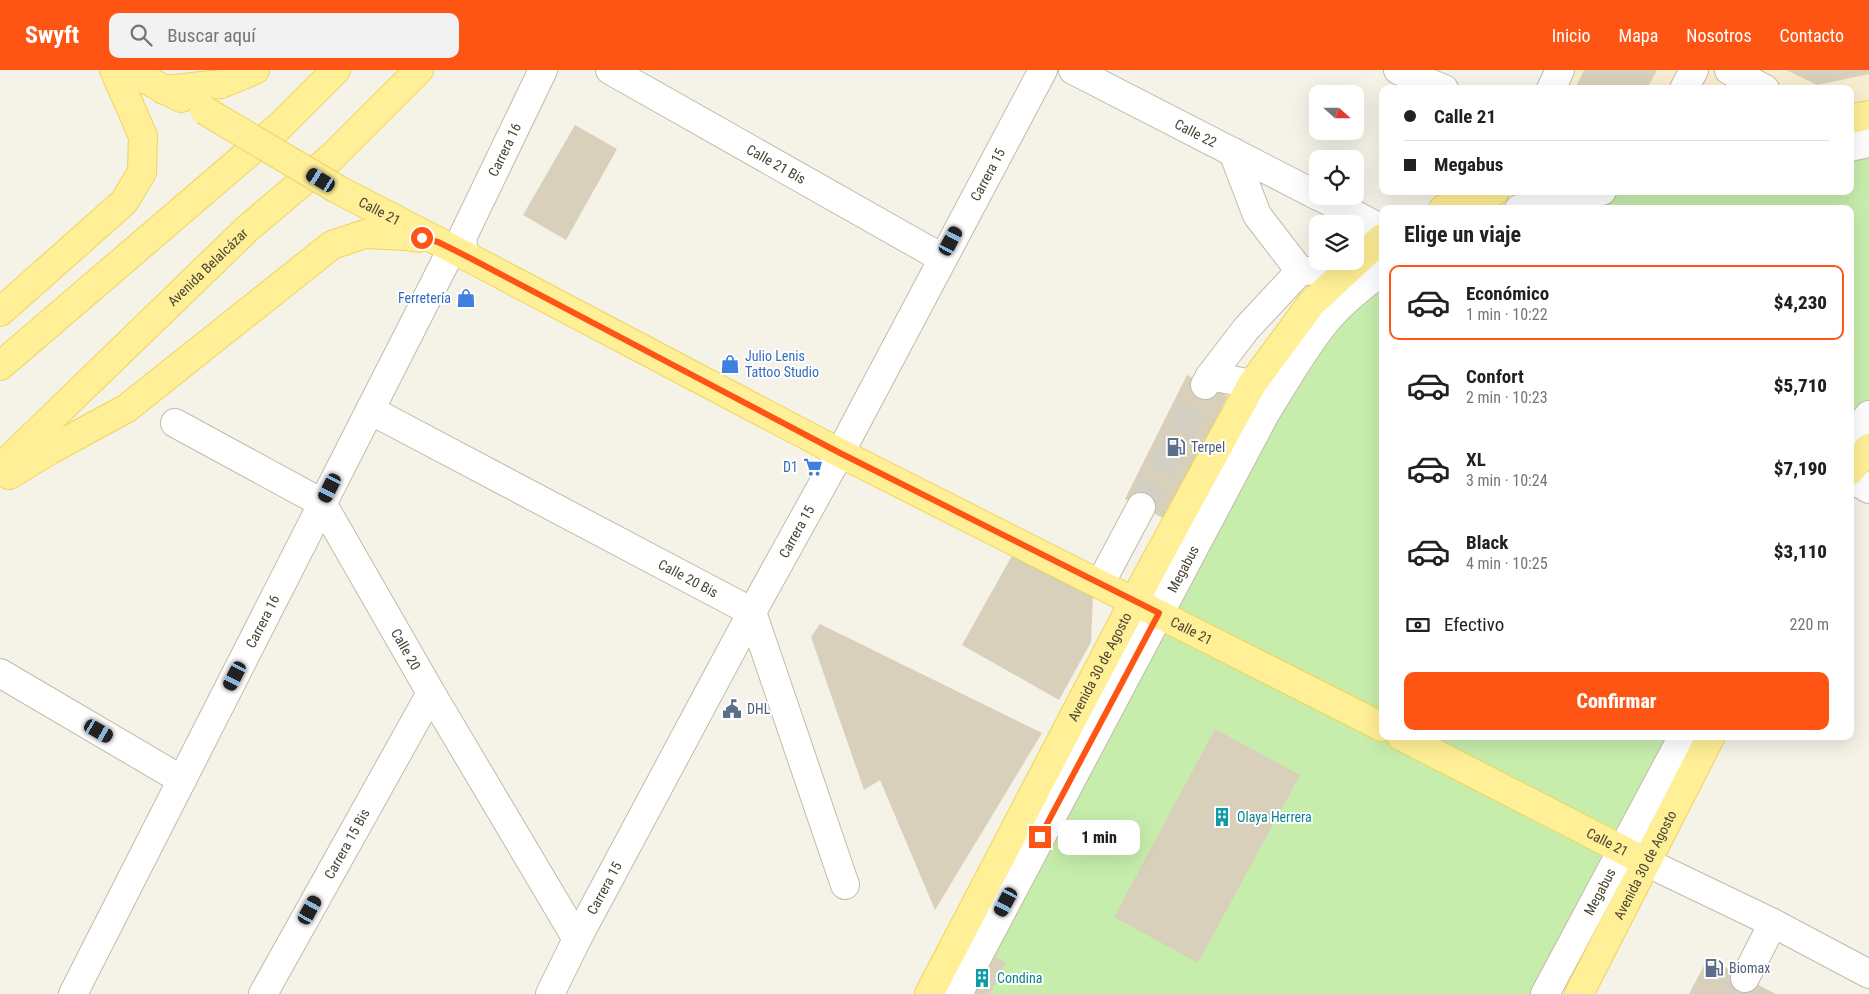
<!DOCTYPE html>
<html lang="es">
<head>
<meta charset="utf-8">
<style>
	body { margin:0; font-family:"Roboto Condensed",sans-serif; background:#f2f2f2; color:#202124; height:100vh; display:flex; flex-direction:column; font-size:19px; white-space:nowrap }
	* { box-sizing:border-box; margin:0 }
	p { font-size:16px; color:#757577 }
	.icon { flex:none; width:28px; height:28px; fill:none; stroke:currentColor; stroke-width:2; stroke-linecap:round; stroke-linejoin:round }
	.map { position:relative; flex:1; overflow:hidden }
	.drawer { position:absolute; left:1379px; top:135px; width:475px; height:535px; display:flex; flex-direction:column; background:#fff; border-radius:10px; box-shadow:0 5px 20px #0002 }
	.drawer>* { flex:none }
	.guide { position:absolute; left:1379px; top:15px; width:475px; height:110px; border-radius:10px; box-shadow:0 5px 20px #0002; display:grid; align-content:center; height:110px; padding:0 25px; background:#fff }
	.needle { width:32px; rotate:111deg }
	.fabs { position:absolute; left:1309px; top:15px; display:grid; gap:10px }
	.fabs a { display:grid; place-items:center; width:55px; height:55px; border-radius:10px; background:#fff; box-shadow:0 5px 20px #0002; font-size:25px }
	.end { position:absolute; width:22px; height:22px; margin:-11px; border:6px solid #ff5514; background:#fff; box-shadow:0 0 0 2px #fff }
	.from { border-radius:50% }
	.bubble { position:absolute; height:35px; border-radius:10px; background:#fff; box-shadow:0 5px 20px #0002; font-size:16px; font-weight:800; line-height:35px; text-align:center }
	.car { position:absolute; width:15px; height:30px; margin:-15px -8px; border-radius:6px; box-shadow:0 0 4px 1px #0007; background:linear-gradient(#222 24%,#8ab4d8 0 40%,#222 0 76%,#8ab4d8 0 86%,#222 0) }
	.guide b { display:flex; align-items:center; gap:18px; height:48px; font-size:19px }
	.guide b+b { border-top:1px solid #e0e0e0 }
	.guide i { width:12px; height:12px; background:#202124 }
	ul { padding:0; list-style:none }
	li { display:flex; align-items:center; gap:15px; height:75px; margin:0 10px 8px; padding:0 15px; border:2px solid transparent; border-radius:10px }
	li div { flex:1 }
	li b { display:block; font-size:19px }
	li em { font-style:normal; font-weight:800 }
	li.active { border-color:#ff5514 }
	li>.icon { width:45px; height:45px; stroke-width:1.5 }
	h2 { padding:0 25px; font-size:22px; line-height:60px }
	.pay { display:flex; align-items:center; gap:12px; height:55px; padding:0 25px; font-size:19px }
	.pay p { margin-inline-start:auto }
	.primary-button { display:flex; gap:10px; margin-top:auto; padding:10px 25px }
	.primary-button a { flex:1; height:58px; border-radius:10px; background:#ff5514; color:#fff; font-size:20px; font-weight:800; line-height:58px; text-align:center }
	header { display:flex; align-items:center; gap:30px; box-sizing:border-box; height:70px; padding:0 25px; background:#ff5514; color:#fff }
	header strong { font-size:24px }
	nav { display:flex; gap:28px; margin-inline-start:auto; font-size:18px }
	.search { width:350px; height:45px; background:#f2f2f2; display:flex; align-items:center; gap:12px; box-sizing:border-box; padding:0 18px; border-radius:10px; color:#757577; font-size:19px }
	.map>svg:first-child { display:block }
</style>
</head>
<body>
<header>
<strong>Swyft</strong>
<div class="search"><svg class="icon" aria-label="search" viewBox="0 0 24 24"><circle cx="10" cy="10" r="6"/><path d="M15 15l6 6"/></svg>Buscar aquí</div>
<nav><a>Inicio</a><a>Mapa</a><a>Nosotros</a><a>Contacto</a></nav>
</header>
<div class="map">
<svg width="1869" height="924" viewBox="0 0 1869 924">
	<rect width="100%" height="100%" fill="#f5f2e7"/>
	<path fill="#f8edd0" d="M1560 0H1869V45L1850 49V19H1551Z"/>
	<path fill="#c7edac" d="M1869 73V345L1850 368V139H1519L1602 121H1850V77Z
		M1382 201V666H1683L1545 924H990L980 880 1265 344Z"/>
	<path fill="#d8d0bb" d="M1584 0H1657L1647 19H1575Z
		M1786 0H1869V4L1817 15Z
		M575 55 617 79 566 170 523 145Z
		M1187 305 1228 326 1165 449 1125 429Z
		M1014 482 1093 526 1091 572 1059 630 962 575Z
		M820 554 1042 663 935 840 880 710 864 720 811 567Z
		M1215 659 1300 705 1198 893 1114 847Z
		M980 880 1006 892 990 924H958Z
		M1708 888 1745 908 1776 924H1689Z"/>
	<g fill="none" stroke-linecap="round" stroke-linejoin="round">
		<path stroke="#d3cfc3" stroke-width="28" stroke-dasharray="28 14" stroke-linecap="butt" d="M1141 437 1205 315
			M1736 924 1745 908"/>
		<g stroke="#c1bca9" stroke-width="30">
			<g id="minor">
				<path id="s1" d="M610 0 942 188"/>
				<path id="s2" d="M1073 0 1318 126"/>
				<path d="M1398 0 1444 19"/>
				<path d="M1729 0 1765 19"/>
				<path d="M1551 19 1560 0"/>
				<path d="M1684 19 1694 0"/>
				<path d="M1850 77 1869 73"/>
				<path d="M1233 82 1257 145 1300 201"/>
				<path d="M1319 126 1382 159"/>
				<path d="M1519 139 1539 133 1602 121"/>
				<path id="s3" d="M468 187C463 180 462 175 463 166L543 0"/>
				<path d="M1210 306 1246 259 1300 201 1348 200"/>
				<path d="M1205 315 1210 306 1252 314"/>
				<path id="s4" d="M370 340 752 542 845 815"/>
				<path id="s5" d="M175 353 322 433 431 623 577 869"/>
				<path d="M1850 368 1869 345"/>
				<path d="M1850 408 1869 419"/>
				<path d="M1100 514 1141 437"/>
				<path d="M0 603 182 710"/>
				<path d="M1646 792 1773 853 1869 904"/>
				<path d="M1745 908 1773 853"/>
				<path id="s6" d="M73 924 452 179"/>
				<path id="s7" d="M263 924 431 623"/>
				<path id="s8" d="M550 924 577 869 752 542 840 383 1043 0"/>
				<path id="s9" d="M958 924 1265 344C1285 312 1303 279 1327 250 1343 231 1363 216 1382 201"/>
				<path id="s10" d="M1545 924 1683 666"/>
			</g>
		</g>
		<g stroke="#eed55c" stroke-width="30">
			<g id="major">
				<path d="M128 0 181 28"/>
				<path d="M164 20 221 14 255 0"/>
				<path d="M1850 49 1869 45"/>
				<path id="s11" d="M337 119 468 187 840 383 1382 657"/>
				<path d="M1443 139 1495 121"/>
				<path d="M0 242 124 132 142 102 143 66 114 0"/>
				<path d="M0 296 280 56 336 0"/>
				<path id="s12" d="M0 398 248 158 333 86 419 0"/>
				<path d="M1850 401 1869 378"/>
				<path d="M9 405 52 379 127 338 332 175 365 164 406 166 419 168"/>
				<path id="s13" d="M1401 666 1646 792"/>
				<path id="s14" d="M929 924 1134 531 1252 314 1311 234 1382 168"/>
				<path id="s15" d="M1579 924 1711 666"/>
			</g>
		</g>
		<use href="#minor" stroke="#fff" stroke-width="28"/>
		<use href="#major" stroke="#ffef96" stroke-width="28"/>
		<g stroke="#eed55c" stroke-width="30" stroke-linecap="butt">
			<path id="major-bridge" d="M204 40 337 119"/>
		</g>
		<use href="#major-bridge" stroke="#ffef96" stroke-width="28"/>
	</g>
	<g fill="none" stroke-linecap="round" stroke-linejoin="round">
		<path stroke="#ff5514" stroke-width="6" d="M422 168 438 172 468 187 840 383 1159 543 1040 767"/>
	</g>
	<defs>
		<g id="shop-bare" transform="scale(1.5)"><path d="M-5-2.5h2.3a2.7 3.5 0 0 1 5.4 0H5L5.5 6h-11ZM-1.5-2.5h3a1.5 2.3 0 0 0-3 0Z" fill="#3f7fe0" stroke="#fff" stroke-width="2.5" paint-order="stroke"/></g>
		<g id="fuel-bare" transform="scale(1.5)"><path d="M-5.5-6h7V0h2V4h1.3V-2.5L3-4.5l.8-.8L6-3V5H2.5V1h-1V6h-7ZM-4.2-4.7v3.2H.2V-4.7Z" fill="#5c6f8a" stroke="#fff" stroke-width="2.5" paint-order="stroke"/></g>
		<g id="supermarket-bare" transform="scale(1.5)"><path d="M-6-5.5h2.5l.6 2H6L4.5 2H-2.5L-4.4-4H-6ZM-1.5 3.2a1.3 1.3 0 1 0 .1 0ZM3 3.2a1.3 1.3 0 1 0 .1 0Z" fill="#3f7fe0" stroke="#fff" stroke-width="2.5" paint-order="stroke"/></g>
		<g id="civic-bare" transform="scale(1.5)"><path d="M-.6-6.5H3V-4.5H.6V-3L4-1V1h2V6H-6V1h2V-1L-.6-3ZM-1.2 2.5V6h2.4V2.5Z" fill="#5c6f8a" stroke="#fff" stroke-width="2.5" paint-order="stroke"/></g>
		<g id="building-bare" transform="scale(1.5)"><path d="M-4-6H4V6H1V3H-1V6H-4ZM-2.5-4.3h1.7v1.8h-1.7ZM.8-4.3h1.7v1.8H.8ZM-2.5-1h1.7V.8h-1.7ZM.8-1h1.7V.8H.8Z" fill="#0f9aa8" stroke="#fff" stroke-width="2.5" paint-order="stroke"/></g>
	</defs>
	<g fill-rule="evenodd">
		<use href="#shop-bare" x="466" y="228"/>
		<use href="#shop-bare" x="730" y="294"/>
		<use href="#fuel-bare" x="1176" y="377"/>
		<use href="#supermarket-bare" x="813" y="397"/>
		<use href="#civic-bare" x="732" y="639"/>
		<use href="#building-bare" x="1222" y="747"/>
		<use href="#fuel-bare" x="1714" y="898"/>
		<use href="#building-bare" x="982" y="908"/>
	</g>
	<g text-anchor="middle" stroke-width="4" stroke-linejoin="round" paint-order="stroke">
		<g font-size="14" fill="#494435" stroke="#fff">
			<text dy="5" stroke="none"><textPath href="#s2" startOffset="138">Calle 22</textPath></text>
			<text dy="5" stroke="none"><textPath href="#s3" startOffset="118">Carrera 16</textPath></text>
			<text dy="5" stroke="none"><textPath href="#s1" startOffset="191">Calle 21 Bis</textPath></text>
			<text dy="5" stroke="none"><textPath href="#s8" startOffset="929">Carrera 15</textPath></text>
			<text dy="5" stroke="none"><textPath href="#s11" startOffset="48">Calle 21</textPath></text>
			<text dy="5" stroke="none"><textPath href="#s12" startOffset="289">Avenida Belalcázar</textPath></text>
			<text dy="5" stroke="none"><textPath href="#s8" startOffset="524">Carrera 15</textPath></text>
			<text dy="5" stroke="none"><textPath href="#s9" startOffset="481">Megabus</textPath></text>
			<text dy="5" stroke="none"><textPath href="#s4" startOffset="360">Calle 20 Bis</textPath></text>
			<text dy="5" stroke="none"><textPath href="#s6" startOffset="418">Carrera 16</textPath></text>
			<text dy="5" stroke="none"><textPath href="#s11" startOffset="962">Calle 21</textPath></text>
			<text dy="5" stroke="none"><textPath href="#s5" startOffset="336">Calle 20</textPath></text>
			<text dy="5" stroke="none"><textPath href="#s14" startOffset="369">Avenida 30 de Agosto</textPath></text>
			<text dy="5" stroke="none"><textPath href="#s13" startOffset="232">Calle 21</textPath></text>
			<text dy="5" stroke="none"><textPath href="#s7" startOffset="172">Carrera 15 Bis</textPath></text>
			<text dy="5" stroke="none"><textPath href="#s15" startOffset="145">Avenida 30 de Agosto</textPath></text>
			<text dy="5" stroke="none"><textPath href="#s8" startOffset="119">Carrera 15</textPath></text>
			<text dy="5" stroke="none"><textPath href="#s10" startOffset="116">Megabus</textPath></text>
		</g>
		<g font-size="14" fill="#366cbe" stroke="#fff" text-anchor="end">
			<text x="451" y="233">Ferretería</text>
			<text x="745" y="291" text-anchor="start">Julio Lenis<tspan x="745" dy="16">Tattoo Studio</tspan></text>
			<text x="798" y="402">D1</text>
		</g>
		<g font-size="14" fill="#4e5e75" stroke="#fff" text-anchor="start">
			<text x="1191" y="382">Terpel</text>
			<text x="747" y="644">DHL</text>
			<text x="1729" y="903">Biomax</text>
		</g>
		<g font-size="14" fill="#0d838f" stroke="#fff" text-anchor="start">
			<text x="1237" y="752">Olaya Herrera</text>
			<text x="997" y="913">Condina</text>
		</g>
	</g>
</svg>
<div class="fabs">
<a><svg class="needle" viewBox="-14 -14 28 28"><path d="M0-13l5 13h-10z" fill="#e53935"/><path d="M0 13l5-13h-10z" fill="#757577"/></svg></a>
<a><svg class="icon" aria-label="locate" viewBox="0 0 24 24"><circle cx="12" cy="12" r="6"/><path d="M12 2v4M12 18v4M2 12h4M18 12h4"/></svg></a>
<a><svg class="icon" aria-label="layers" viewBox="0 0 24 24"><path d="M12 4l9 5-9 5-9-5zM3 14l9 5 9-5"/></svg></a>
</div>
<i class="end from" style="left:422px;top:168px"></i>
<i class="end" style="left:1040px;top:767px"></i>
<div class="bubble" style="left:1058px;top:750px;width:82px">1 min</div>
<i class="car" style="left:321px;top:110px;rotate:301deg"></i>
<i class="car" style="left:951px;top:171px;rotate:28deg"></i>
<i class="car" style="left:330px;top:418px;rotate:207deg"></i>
<i class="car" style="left:235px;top:606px;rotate:207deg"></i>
<i class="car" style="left:99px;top:661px;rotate:120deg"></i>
<i class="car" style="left:1006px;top:832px;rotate:208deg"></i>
<i class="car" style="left:310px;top:840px;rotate:29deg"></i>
<div class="guide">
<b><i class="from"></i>Calle 21</b>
<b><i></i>Megabus</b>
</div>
<section class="drawer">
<h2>Elige un viaje</h2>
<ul>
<li class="active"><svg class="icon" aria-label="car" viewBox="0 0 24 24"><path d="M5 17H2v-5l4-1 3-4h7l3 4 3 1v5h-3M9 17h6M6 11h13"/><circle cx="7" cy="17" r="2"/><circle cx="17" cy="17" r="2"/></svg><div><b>Económico</b><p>1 min · 10:22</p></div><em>$4,230</em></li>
<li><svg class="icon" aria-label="car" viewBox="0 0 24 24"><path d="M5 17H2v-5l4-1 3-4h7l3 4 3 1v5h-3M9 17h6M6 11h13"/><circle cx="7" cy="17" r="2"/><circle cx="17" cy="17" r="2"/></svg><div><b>Confort</b><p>2 min · 10:23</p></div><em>$5,710</em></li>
<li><svg class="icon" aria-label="car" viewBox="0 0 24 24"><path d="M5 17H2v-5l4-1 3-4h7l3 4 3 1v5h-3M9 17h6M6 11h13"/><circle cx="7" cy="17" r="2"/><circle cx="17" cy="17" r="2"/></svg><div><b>XL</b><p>3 min · 10:24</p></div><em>$7,190</em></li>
<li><svg class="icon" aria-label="car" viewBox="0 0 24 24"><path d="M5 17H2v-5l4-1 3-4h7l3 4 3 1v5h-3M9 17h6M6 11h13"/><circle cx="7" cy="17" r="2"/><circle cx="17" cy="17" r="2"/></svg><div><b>Black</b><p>4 min · 10:25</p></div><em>$3,110</em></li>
</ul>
<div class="pay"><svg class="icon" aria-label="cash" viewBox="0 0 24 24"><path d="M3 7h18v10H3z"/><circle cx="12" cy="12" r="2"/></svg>Efectivo<p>220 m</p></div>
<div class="primary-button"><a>Confirmar</a></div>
</section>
</div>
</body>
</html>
